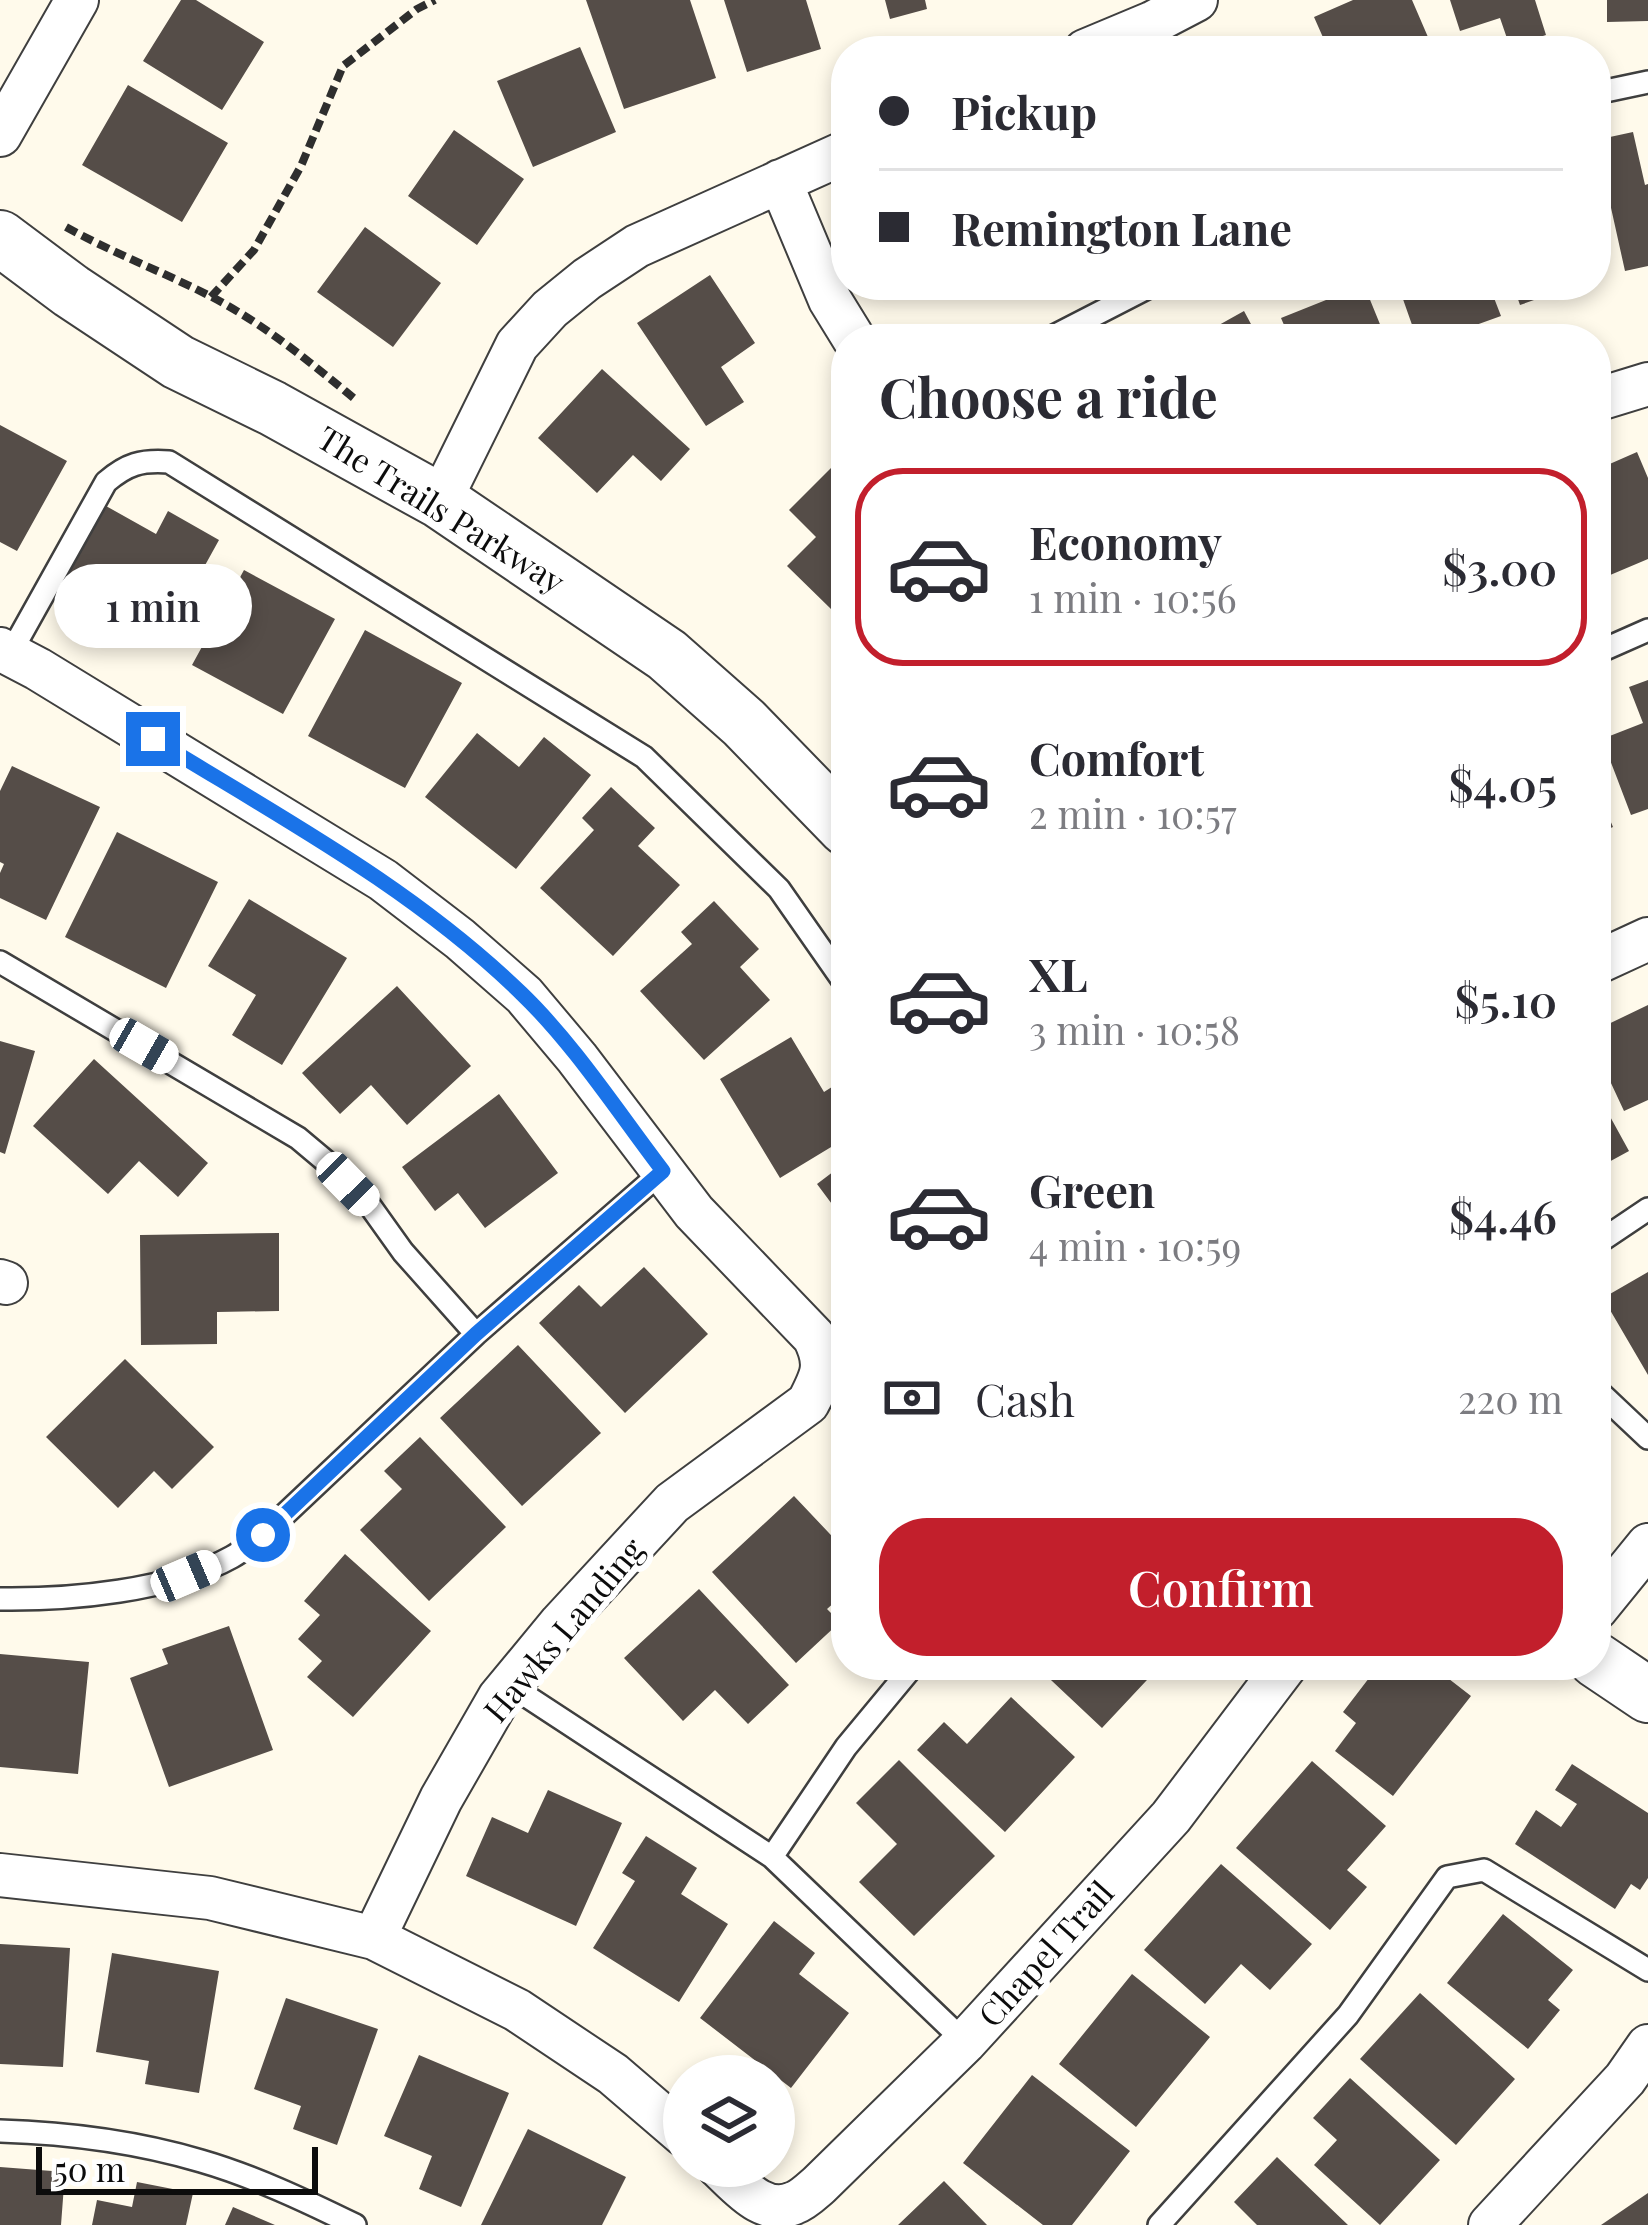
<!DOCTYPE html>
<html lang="en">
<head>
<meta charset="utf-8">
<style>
	body { margin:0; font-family:"Playfair Display",serif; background:#f2f2f3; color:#2b2b33; height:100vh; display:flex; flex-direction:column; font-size:45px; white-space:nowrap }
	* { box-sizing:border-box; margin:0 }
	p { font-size:39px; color:#7c7c81 }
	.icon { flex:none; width:66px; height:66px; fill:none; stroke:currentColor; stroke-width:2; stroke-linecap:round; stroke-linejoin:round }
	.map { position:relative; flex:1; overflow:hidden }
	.side { position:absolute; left:831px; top:324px; width:780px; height:1356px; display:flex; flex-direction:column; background:#fff; border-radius:48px; box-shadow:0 6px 18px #0003 }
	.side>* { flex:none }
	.hud { position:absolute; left:831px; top:36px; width:780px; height:264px; border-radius:48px; box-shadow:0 6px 18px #0003; display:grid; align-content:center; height:264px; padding:0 48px; background:#fff }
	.tools { position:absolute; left:663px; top:2055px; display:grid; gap:24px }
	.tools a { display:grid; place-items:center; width:132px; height:132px; border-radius:50%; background:#fff; box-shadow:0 6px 18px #0003; font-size:60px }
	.scale { position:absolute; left:36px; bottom:30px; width:282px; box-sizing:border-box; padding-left:12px; border:6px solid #0c0c0c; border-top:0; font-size:33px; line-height:42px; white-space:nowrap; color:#0c0c0c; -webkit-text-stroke:9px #fff; paint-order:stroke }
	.end { position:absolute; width:54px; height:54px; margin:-27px; border:15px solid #1a73e8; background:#fff; box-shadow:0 0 0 6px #fff }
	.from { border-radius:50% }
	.bubble { position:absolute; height:84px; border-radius:42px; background:#fff; box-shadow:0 6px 18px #0003; font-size:39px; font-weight:600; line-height:84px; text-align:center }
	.car { position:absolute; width:36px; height:72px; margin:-36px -18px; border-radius:15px; box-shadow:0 0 9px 3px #0007; background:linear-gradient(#fff 24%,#345 0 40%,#fff 0 76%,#345 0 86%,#fff 0) }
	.hud b { display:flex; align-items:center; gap:42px; height:114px; font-size:45px }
	.hud b+b { border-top:3px solid #e1e1e2 }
	.hud i { width:30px; height:30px; background:#2b2b33 }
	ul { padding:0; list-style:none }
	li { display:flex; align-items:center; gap:36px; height:198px; margin:0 24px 18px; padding:0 24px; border:6px solid transparent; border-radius:48px }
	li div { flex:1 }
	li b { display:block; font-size:45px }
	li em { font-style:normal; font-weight:600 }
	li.current { border-color:#c21f2c }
	li>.icon { width:108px; height:108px; stroke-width:1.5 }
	h2 { padding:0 48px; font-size:54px; line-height:144px }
	.pay { display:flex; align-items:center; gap:30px; height:132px; padding:0 48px; font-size:45px }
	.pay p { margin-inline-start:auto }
	.button { display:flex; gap:24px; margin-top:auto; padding:24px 48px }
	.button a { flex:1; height:138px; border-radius:48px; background:#c21f2c; color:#fff; font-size:48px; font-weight:600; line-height:138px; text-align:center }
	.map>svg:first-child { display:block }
</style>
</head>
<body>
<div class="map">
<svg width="1648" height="2225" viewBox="0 0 1648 2225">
	<rect width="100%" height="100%" fill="#fffaeb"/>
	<path fill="#554d48" d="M181 0H196L264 42 222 110 143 61Z
		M586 0H690L716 78 624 109Z
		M724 0H806L821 49 747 72Z
		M885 0H925L927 9 890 19Z
		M1353 0H1412L1434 51H1329L1314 17Z
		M1450 0H1535L1546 35 1510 47 1500 18 1460 31Z
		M1607 0H1648V21L1607 22Z
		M580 47 616 132 533 167 497 81Z
		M128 85 228 143 182 222 82 165Z
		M454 130 524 179 477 245 408 196Z
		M1633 132 1645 185 1648 184V266L1625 271 1596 140Z
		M365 227 441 283 393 347 317 292Z
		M710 275 755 343 721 367 744 402 706 426 637 323Z
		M1320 285H1364L1386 339H1290L1281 318 1326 300Z
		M1398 285H1489L1501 316 1437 339H1417Z
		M1513 285H1574V286L1520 305Z
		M1244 311 1259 339H1215L1210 330Z
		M602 369 690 449 661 481 633 455 597 493 538 438Z
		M0 425 67 461 17 551 0 542Z
		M1637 452 1648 478V559L1596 581V470Z
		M839 460 846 467V594L831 609 787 566 816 537 789 510Z
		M106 506 156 534 168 511 219 540 162 643 61 587Z
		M244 570 335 619 283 714 192 665Z
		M365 630 462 683 405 788 308 736Z
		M1648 680V809L1631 815 1602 739 1643 723 1629 687Z
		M477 733 519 767 544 737 591 775 516 869 425 797Z
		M12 766 100 807 46 920 0 898V873L4 864 0 862V791Z
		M611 787 655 828 638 846 680 885 613 956 540 888 594 830 582 818Z
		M1596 787 1613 827 1596 834Z
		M117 832 218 882 166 988 65 937Z
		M249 899 347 958 282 1065 232 1035 256 995 208 966Z
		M714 901 759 949 740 967 770 1000 704 1060 640 991 692 944 681 932Z
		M397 986 471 1066 407 1125 371 1085 340 1114 302 1073Z
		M1648 1005V1100L1624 1111 1596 1051V1030Z
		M791 1037 824 1092 846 1078V1138L780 1178 720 1079Z
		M0 1041 35 1051 5 1154 0 1152Z
		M94 1059 208 1163 178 1197 139 1161 108 1194 33 1126Z
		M1596 1091 1629 1151 1596 1169Z
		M499 1094 558 1173 485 1228 458 1193 435 1211 402 1167Z
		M846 1162V1223L817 1184Z
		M279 1233V1311L217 1312V1344L141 1345 140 1235Z
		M644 1267 708 1334 625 1413 539 1323 579 1285 601 1307Z
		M1648 1272V1375L1603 1298Z
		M518 1345 601 1433 522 1506 440 1418Z
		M125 1359 214 1447 172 1489 154 1471 118 1508 46 1437Z
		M420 1437 506 1527 429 1601 360 1530 402 1489 384 1471Z
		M794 1496 846 1551V1592L827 1609 840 1622 796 1663 712 1572Z
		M345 1554 431 1631 353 1717 307 1677 322 1661 298 1639 320 1615 304 1601Z
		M699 1589 789 1685 748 1724 715 1690 683 1721 624 1658Z
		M229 1626 273 1750 169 1787 130 1678 168 1664 162 1649Z
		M0 1654 89 1662 78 1774 0 1767Z
		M1035 1665H1161L1102 1728Z
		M1379 1665H1431L1471 1696 1393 1796 1335 1751 1356 1723 1343 1712Z
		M1011 1697 1075 1757 1005 1832 917 1750 944 1722 967 1744Z
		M899 1760 995 1856 914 1936 859 1882 897 1844 856 1803Z
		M1312 1761 1386 1826 1347 1870 1367 1887 1330 1930 1236 1848Z
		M1572 1764 1648 1813V1878L1640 1890 1631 1884 1615 1909 1515 1844 1536 1810 1561 1827 1577 1804 1555 1790Z
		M548 1790 622 1823 576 1926 466 1876 492 1817 528 1833Z
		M646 1836 697 1868 681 1894 728 1924 679 2002 593 1948 635 1881 622 1873Z
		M1221 1864 1312 1944 1270 1990 1241 1964 1205 2004 1144 1950Z
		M1503 1914 1573 1970 1548 2000 1560 2010 1528 2049 1447 1983Z
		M774 1921 815 1953 799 1974 849 2013 791 2088 700 2018Z
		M0 1944 70 1948 63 2067 0 2064Z
		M112 1953 219 1971 199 2093 145 2084 149 2061 96 2052Z
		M1132 1974 1210 2037 1136 2127 1059 2064Z
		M1420 1993 1515 2079 1456 2145 1360 2059Z
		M286 1998 378 2029 337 2145 293 2129 301 2106 254 2089Z
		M419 2055 509 2093 461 2207 419 2189 432 2156 384 2136Z
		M1032 2075 1130 2151 1072 2225H1043L963 2163Z
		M1350 2078 1440 2160 1380 2225 1314 2165 1337 2140 1313 2118Z
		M528 2129 626 2177 602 2225H481Z
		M1277 2157 1348 2225H1257L1234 2202Z
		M0 2167 65 2172 61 2225H0Z
		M944 2181 987 2225H898Z
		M137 2182 193 2193 186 2225H92L97 2200 132 2207Z
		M1648 2193V2225H1601Z
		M233 2207 275 2225H225Z"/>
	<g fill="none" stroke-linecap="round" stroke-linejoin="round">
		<g stroke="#3f3f3f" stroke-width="26">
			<path id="service" d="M1596 93 1648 82
				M1048 339 1153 285
				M1596 653 1648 630
				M10 654 106 482C127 464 141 460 169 462L644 757 779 889 846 985
				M0 962 298 1138 329 1164 368 1203 403 1252 476 1334
				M1596 1244 1648 1209
				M1596 1389 1648 1438
				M0 1599C69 1600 171 1591 232 1557 243 1551 253 1542 263 1535L476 1334 663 1171
				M511 1686 772 1857 965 2042
				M772 1857 846 1747 914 1665
				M0 2131C66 2133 137 2142 201 2161 253 2176 306 2201 355 2225
				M1159 2225 1348 2015 1447 1877 1484 1870 1648 1970"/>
		</g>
		<g stroke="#3f3f3f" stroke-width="46">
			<path id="minor" d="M1085 51 1152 23 1196 0
				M0 135 77 0
				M780 181 830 300 854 339
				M1596 400 1648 384
				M440 501 517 345 550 309 587 279 637 246 846 152
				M0 649 38 669 383 880 460 939 524 995 577 1058 694 1212 814 1337C828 1365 822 1376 808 1403L672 1503 561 1623 499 1698 441 1799 374 1938
				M1596 963 1648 939
				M0 1281 6 1283
				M1596 1609 1648 1545
				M0 1875 210 1898 374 1938 517 2010 613 2074 684 2135
				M718 2166C739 2185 763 2217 794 2203 803 2200 812 2191 819 2185L965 2042 1171 1817 1286 1665
				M1490 2225 1625 2079 1648 2046"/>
		</g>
		<g stroke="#3f3f3f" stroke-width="58">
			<path id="tertiary" d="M0 238 71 291 178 362 272 408 440 501 667 655 744 723 846 828
				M1596 1660 1648 1695"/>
		</g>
		<path stroke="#2e2e2e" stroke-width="8" stroke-dasharray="12 6" stroke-linecap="butt" d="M66 227C113 253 163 272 210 296 264 324 310 362 356 400
			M211 297 254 250 301 166 343 66 417 9 435 0"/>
		<use href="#service" stroke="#fff" stroke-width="21"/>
		<use href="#minor" stroke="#fff" stroke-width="42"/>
		<use href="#tertiary" stroke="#fff" stroke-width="54"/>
	</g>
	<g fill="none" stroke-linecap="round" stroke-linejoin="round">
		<path stroke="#1a73e8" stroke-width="15" d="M153 739C280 817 413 888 521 993 574 1044 618 1112 663 1171L476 1334 263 1535"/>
	</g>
	<g text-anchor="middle" stroke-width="12" stroke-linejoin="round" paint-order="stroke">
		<g font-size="33" fill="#0c0c0c" stroke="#fff">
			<text transform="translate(441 510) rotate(32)" y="12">The Trails Parkway</text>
			<text transform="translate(564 1630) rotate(-50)" y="12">Hawks Landing</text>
			<text transform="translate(1046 1954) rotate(-48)" y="12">Chapel Trail</text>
		</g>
	</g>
</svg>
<div class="tools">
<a><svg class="icon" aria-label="layers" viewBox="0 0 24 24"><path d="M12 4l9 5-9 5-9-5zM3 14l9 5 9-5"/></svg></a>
</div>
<div class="scale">50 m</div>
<i class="end from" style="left:263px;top:1535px"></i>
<i class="end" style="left:153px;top:739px"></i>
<div class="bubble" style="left:54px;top:564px;width:198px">1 min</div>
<i class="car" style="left:144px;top:1046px;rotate:120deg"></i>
<i class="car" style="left:348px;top:1184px;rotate:136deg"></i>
<i class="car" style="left:186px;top:1576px;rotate:67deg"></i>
<div class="hud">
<b><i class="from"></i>Pickup</b>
<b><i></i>Remington Lane</b>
</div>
<section class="side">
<h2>Choose a ride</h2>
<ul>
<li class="current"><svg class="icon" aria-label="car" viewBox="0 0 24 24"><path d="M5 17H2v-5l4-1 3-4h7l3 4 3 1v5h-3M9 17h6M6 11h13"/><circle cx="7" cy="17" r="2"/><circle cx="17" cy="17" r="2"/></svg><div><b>Economy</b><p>1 min · 10:56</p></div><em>$3.00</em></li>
<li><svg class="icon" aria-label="car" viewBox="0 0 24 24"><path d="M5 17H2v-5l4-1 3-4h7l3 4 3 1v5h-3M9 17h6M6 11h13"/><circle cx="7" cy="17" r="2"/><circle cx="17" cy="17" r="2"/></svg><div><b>Comfort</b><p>2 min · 10:57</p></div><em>$4.05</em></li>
<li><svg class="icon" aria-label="car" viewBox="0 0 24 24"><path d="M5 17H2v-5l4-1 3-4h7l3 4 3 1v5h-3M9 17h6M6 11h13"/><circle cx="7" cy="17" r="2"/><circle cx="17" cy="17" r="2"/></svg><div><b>XL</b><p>3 min · 10:58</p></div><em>$5.10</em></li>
<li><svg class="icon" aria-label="car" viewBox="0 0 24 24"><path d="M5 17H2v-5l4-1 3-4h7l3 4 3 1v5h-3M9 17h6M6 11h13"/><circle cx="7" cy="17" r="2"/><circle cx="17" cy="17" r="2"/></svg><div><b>Green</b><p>4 min · 10:59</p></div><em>$4.46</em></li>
</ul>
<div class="pay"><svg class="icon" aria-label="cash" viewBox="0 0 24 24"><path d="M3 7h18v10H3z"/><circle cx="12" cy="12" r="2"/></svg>Cash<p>220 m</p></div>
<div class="button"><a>Confirm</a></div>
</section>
</div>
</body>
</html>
